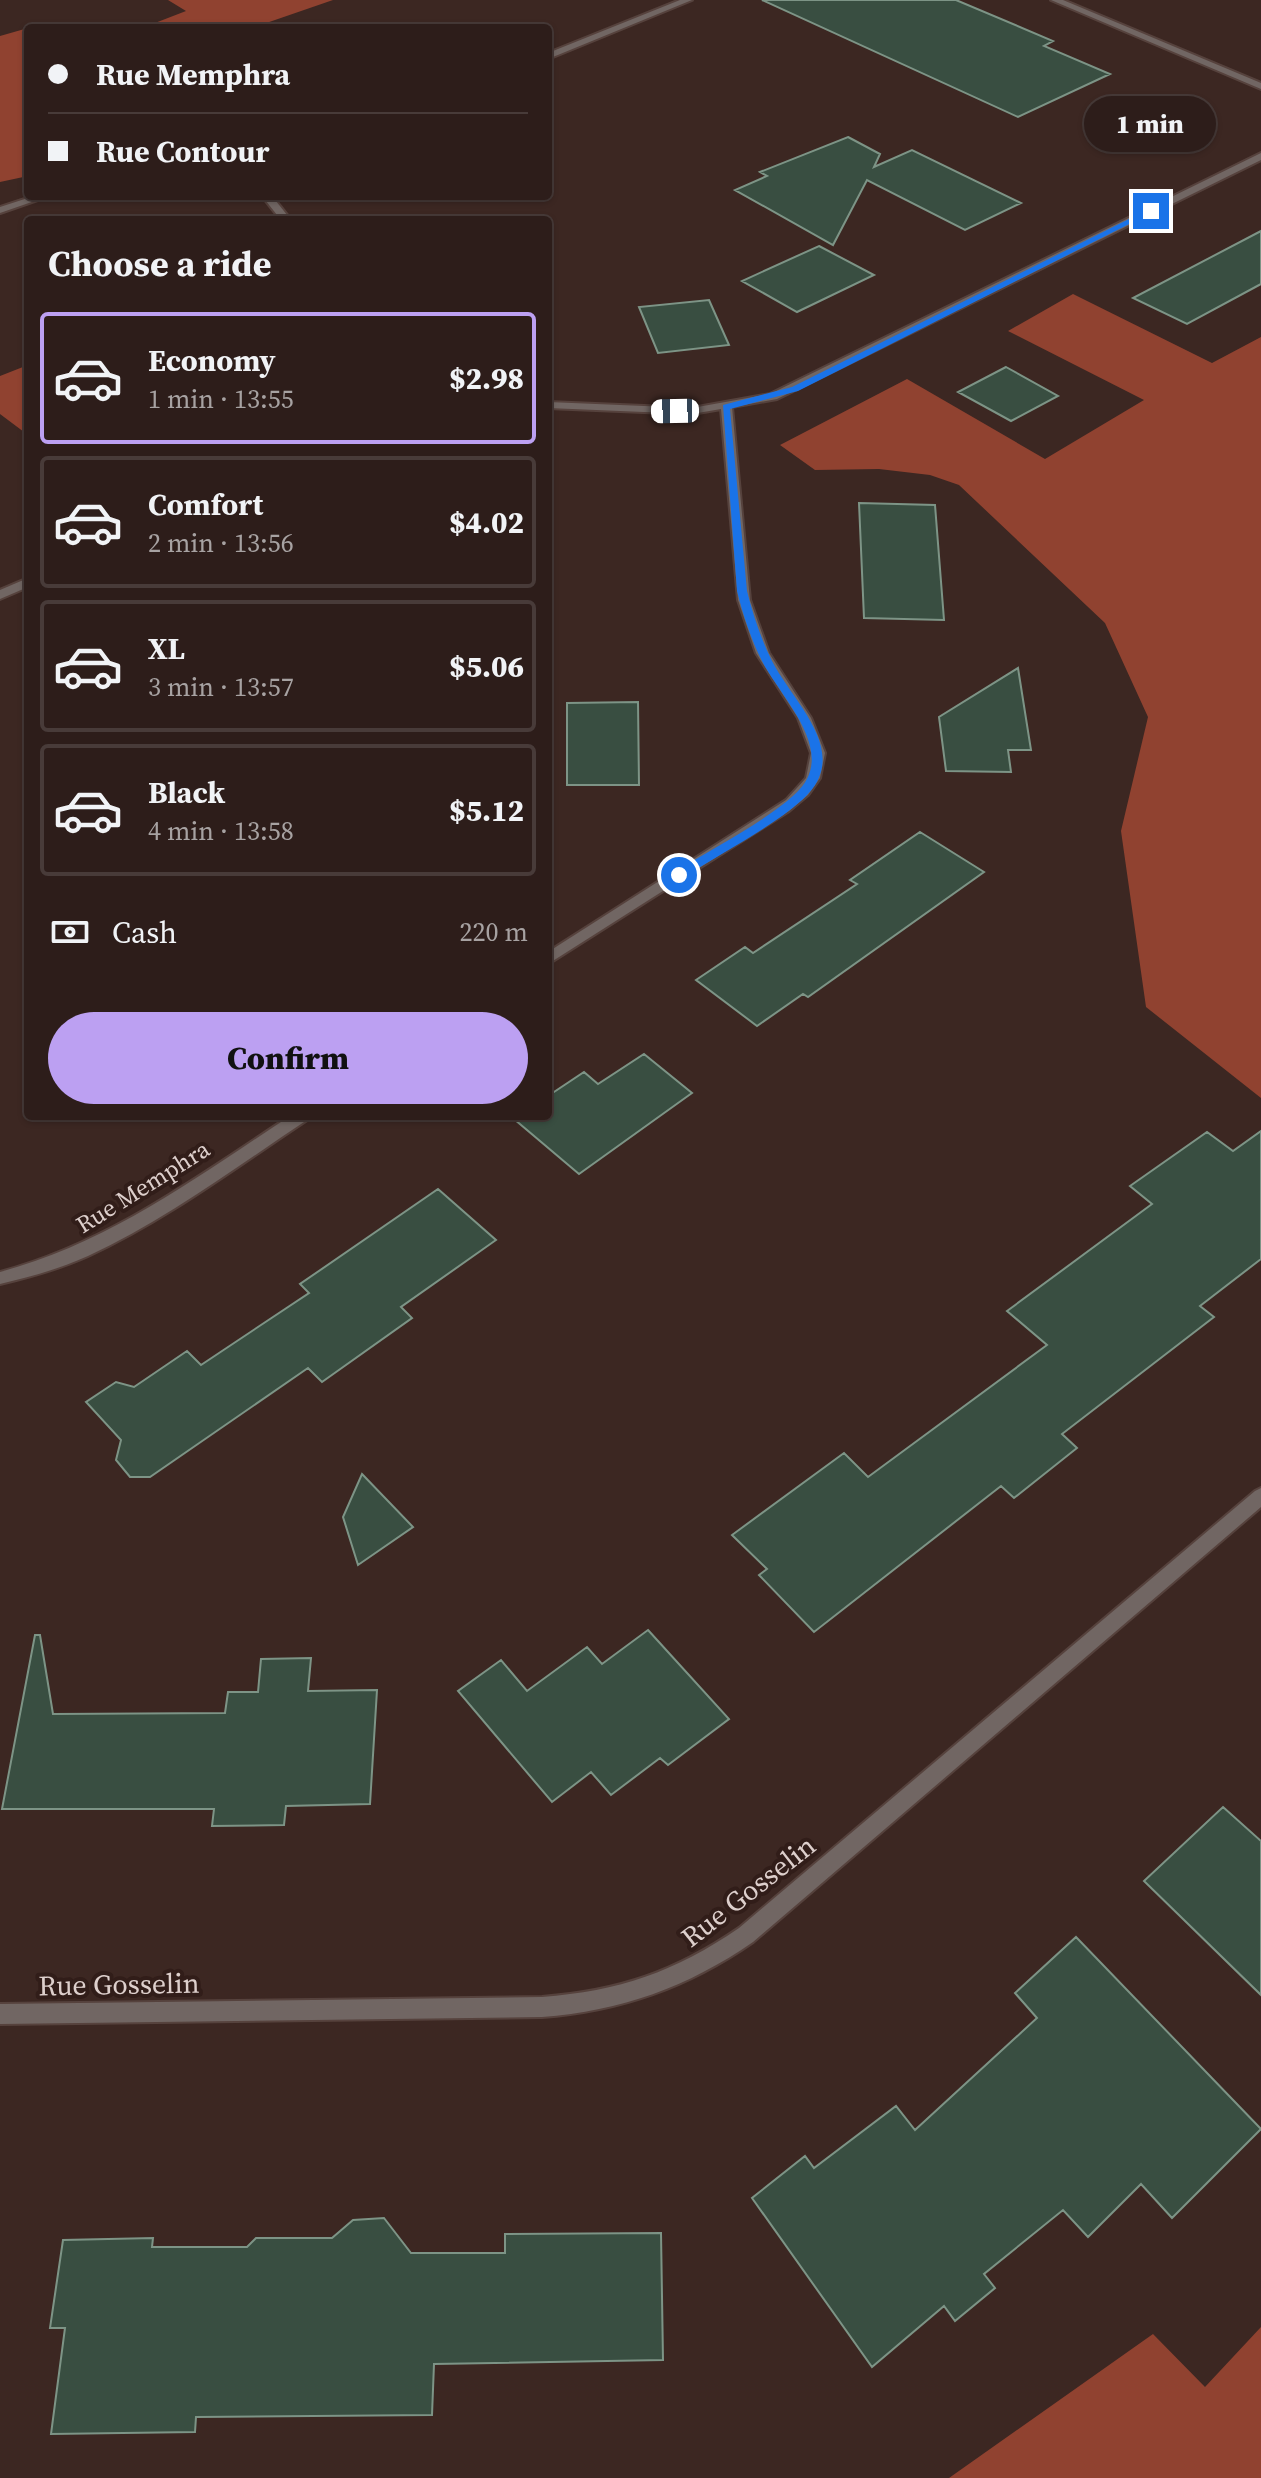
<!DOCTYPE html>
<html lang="en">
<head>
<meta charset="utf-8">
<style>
	body { margin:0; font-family:"Source Serif 4",serif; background:#352623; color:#f1f3f6; height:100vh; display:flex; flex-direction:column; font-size:30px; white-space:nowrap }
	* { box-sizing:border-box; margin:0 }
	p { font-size:26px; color:#a7a2a2 }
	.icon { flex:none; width:44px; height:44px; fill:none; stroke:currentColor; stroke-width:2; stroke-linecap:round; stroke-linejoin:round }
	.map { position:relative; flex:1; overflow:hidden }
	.side { position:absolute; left:24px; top:216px; width:528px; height:904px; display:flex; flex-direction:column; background:#2d1d1a; border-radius:8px; box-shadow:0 2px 6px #0004,0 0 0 2px #483b39 }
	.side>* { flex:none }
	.top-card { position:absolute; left:24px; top:24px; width:528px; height:176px; border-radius:8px; box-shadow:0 2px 6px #0004,0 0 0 2px #483b39; display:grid; align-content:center; height:176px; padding:0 24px; background:#2d1d1a }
	.end { position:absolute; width:36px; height:36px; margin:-18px; border:10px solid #1a73e8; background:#fff; box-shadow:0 0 0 4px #fff }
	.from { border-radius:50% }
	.bubble { position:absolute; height:56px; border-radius:28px; background:#2d1d1a; box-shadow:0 2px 6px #0004,0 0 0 2px #483b39; font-size:26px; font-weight:800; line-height:56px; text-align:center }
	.car { position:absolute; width:24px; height:48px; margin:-24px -12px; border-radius:10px; box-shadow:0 0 6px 2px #0007; background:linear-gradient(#fff 24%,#345 0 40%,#fff 0 76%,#345 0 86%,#fff 0) }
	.top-card b { display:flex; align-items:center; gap:28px; height:76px; font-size:30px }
	.top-card b+b { border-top:2px solid #483b39 }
	.top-card i { width:20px; height:20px; background:#f1f3f6 }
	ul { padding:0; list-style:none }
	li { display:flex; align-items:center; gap:24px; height:132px; margin:0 16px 12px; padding:0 8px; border:4px solid #483b39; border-radius:8px }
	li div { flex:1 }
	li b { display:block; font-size:30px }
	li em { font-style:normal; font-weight:800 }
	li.current { border-color:#bca0f2 }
	li>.icon { width:72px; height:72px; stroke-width:1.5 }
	h2 { padding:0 24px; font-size:36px; line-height:96px }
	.pay { display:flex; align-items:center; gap:20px; height:88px; padding:0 24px; font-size:30px }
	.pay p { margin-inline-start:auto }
	.button { display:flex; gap:16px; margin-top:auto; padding:16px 24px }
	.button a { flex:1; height:92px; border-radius:48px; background:#bca0f2; color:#111; font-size:32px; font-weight:800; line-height:92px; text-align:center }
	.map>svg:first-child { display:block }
</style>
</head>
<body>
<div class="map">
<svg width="1261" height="2478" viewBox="0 0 1261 2478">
	<rect width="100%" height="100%" fill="#3c2722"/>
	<path fill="#904230" d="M168 0H333L252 28H142L186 11Z
		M28 28V176L0 182V36Z
		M1073 294 1212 363 1261 337V1098L1146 1007 1121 831 1148 717 1105 623 959 485 930 475 879 469 815 470 780 445 907 379 1045 459 1144 400 1008 331Z
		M28 365V435L0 414V376Z
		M1261 2327V2478H949L1153 2334 1205 2387Z"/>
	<path fill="#394e41" stroke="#7d9486" stroke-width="2" d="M762 0H956L1053 41 1044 46 1110 74 1018 117Z
		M848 137 880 154 874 167 912 150 1021 203 965 230 867 180 833 245 735 190 767 176 760 172Z
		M1261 231V284L1187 324 1133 298Z
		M819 246 874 275 797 312 742 281Z
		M709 300 729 345 658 353 639 307Z
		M1006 367 1058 396 1011 421 958 392Z
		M859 503 935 505 944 620 864 618Z
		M1018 668 1031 750H1008L1011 772 946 771 939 717Z
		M638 702 639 785H567V703Z
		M920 832 984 872 808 997 803 994 757 1026 696 980 745 947 753 953 857 884 850 880Z
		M644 1054 692 1093 579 1174 514 1119 548 1116V1096L584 1072 598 1084Z
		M1261 1131V1259L1200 1306 1214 1317 1062 1434 1077 1448 1014 1498 1001 1486 814 1632 759 1575 767 1569 732 1535 844 1453 868 1477 1047 1345 1007 1311 1152 1204 1130 1186 1207 1132 1233 1151Z
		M438 1189 496 1240 401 1307 412 1318 322 1382 308 1368 150 1477H130L116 1460 121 1440 86 1402 116 1382 134 1387 187 1351 201 1365 309 1293 300 1284Z
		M362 1474 413 1527 358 1565 343 1517Z
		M648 1630 729 1719 668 1765 660 1758 611 1795 591 1772 552 1802 458 1691 501 1660 527 1691 587 1647 602 1664Z
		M35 1635H40L53 1714 225 1713 228 1692H258L261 1659 311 1658 308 1691 377 1690 370 1804 286 1806 284 1825 212 1826 214 1809H2Z
		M1223 1807 1261 1841V1995L1144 1881Z
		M1076 1937 1261 2129 1172 2218 1141 2184 1088 2237 1063 2210 984 2274 995 2288 955 2321 944 2306 872 2367 752 2198 805 2156 814 2168 896 2106 915 2130 1037 2018 1015 1993Z
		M384 2218 411 2253H505V2234L661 2233 663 2360 434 2364 432 2415 196 2417 195 2432 51 2434 65 2328H50L63 2240 153 2238 152 2247H247L256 2238H332L353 2220Z"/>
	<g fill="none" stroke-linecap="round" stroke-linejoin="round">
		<g stroke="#56423d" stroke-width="4">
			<path id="street" d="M680 0H692L548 59V53Z
				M1051 0H1063L1261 83V89Z
				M1261 153V160L777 399 732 407 750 600 769 653 811 718 825 753 820 778 808 795 789 811 548 964V952L786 800 806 778 811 753 798 718 756 653 738 600 721 409 692 414 548 408V402L692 408 770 394Z
				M34 196H49L0 213V207Z
				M262 196H272L291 220H281Z
				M28 578V587L0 599V590Z
				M290 1116H310L307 1120C236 1167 166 1220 88 1256 59 1269 30 1277 0 1284V1272C109 1243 197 1177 290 1116Z
				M1261 1488V1507L753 1942C688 1987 621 2011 542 2017L0 2024V2004L542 1997C619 1991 675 1972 739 1928L1255 1491Z"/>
		</g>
		<use href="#street" fill="#716663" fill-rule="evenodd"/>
	</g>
	<path fill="#1a73e8" d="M1149 209 1155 211 798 391 730 409 747 591C753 615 761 639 772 661 794 704 854 754 802 800 771 828 719 854 683 878H675V872C711 849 763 823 794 795 841 754 782 700 762 661 751 639 743 615 737 591L723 405 792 387Z"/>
	<g text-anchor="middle" stroke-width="8" stroke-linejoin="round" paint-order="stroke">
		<g font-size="24" fill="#ddcfcc" stroke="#311d19">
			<text transform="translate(143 1187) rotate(-32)" y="8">Rue Memphra</text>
		</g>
		<g font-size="28" fill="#ddcfcc" stroke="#311d19">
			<text transform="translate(748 1891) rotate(-38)" y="10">Rue Gosselin</text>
			<text transform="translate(119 1984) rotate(-1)" y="10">Rue Gosselin</text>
		</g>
	</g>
</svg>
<i class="end from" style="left:679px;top:875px"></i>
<i class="end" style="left:1151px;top:211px"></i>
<div class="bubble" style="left:1084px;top:96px;width:132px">1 min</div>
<i class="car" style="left:675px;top:411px;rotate:269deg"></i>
<div class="top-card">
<b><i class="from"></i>Rue Memphra</b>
<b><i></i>Rue Contour</b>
</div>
<section class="side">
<h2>Choose a ride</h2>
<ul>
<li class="current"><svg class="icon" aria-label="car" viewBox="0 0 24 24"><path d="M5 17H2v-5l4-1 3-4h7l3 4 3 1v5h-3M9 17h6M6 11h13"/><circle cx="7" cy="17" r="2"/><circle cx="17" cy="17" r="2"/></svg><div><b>Economy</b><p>1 min · 13:55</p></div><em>$2.98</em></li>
<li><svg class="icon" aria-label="car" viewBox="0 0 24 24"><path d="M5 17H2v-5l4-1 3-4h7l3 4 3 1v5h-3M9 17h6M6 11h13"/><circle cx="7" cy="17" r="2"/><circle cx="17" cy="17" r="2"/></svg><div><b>Comfort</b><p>2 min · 13:56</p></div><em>$4.02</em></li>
<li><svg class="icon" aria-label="car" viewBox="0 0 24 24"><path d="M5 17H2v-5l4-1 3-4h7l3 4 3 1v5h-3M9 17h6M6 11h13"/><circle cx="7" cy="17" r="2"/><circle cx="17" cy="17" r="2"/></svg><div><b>XL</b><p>3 min · 13:57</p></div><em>$5.06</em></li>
<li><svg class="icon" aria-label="car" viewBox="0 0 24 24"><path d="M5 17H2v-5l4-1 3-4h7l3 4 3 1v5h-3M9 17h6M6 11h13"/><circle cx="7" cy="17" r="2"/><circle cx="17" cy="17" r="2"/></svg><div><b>Black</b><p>4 min · 13:58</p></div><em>$5.12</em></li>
</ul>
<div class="pay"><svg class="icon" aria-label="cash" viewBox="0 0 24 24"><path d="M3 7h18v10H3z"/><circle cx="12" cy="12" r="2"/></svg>Cash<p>220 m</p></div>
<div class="button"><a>Confirm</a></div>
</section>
</div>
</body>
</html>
